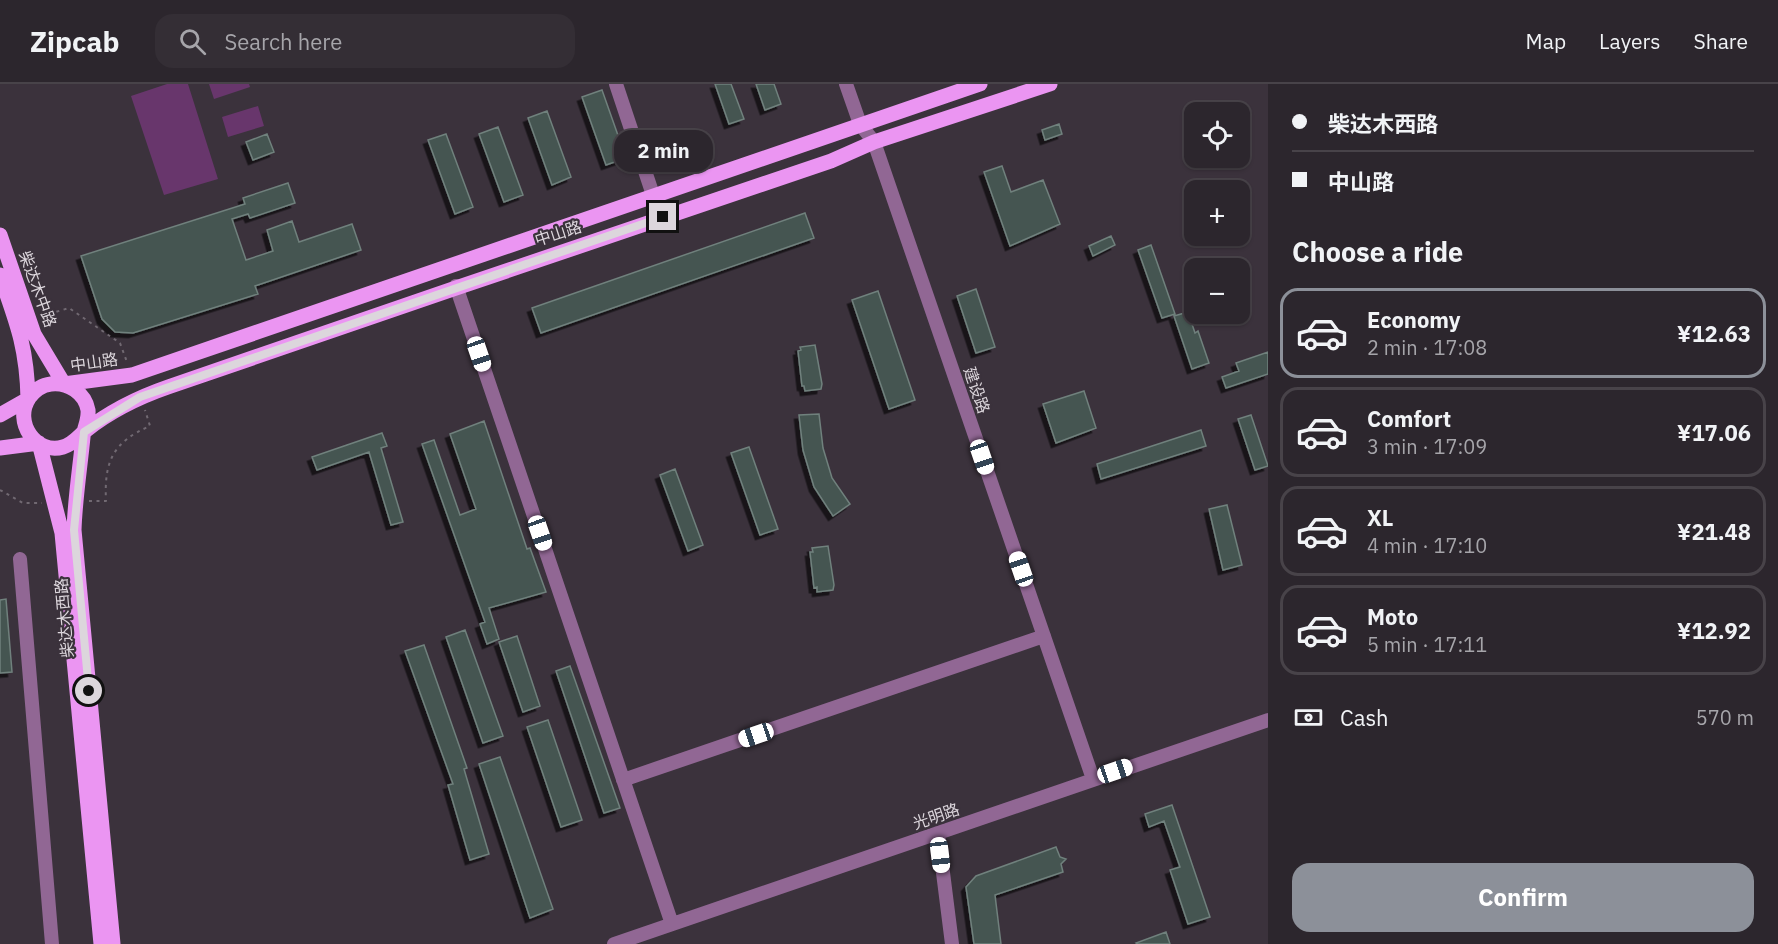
<!DOCTYPE html>
<html lang="en">
<head>
<meta charset="utf-8">
<style>
	body { margin:0; font-family:"IBM Plex Sans","Noto Sans SC",sans-serif; background:#342e35; color:#f1f3f6; height:100vh; display:flex; flex-direction:column; font-size:22px; white-space:nowrap }
	* { box-sizing:border-box; margin:0 }
	p { font-size:20px; color:#a6a5aa }
	.icon { flex:none; width:33px; height:33px; fill:none; stroke:currentColor; stroke-width:2; stroke-linecap:round; stroke-linejoin:round }
	.map { position:relative; flex:1; overflow:hidden }
	.panel { display:flex; flex-direction:column; background:#2c262d; width:510px }
	.panel>* { flex:none }
	.hud { display:grid; align-content:center; height:132px; padding:0 24px; background:#2c262d }
	.controls { position:absolute; left:1184px; top:18px; display:grid; gap:12px }
	.controls a { display:grid; place-items:center; width:66px; height:66px; border-radius:12px; background:#2c262d; box-shadow:0 2px 4px #0004,0 0 0 2px #484349; font-size:30px }
	.end { position:absolute; width:27px; height:27px; margin:-14px; border:8px solid #dcd6dc; background:#111; box-shadow:0 0 0 3px #111 }
	.from { border-radius:50% }
	.bubble { position:absolute; height:42px; border-radius:18px; background:#2c262d; box-shadow:0 2px 4px #0004,0 0 0 2px #484349; font-size:20px; font-weight:700; line-height:42px; text-align:center }
	.car { position:absolute; width:18px; height:36px; margin:-18px -9px; border-radius:8px; box-shadow:0 0 4px 2px #0007; background:linear-gradient(#fff 24%,#345 0 40%,#fff 0 76%,#345 0 86%,#fff 0) }
	.hud b { display:flex; align-items:center; gap:21px; height:57px; font-size:22px }
	.hud b+b { border-top:2px solid #484349 }
	.hud i { width:15px; height:15px; background:#f1f3f6 }
	ul { padding:0; list-style:none }
	li { display:flex; align-items:center; gap:18px; height:90px; margin:0 12px 9px; padding:0 12px; border:3px solid #484349; border-radius:18px }
	li div { flex:1 }
	li b { display:block; font-size:22px }
	li em { font-style:normal; font-weight:700 }
	li.active { border-color:#8c9099 }
	li>.icon { width:54px; height:54px; stroke-width:1.5 }
	h2 { padding:0 24px; font-size:27px; line-height:72px }
	.pay { display:flex; align-items:center; gap:15px; height:66px; padding:0 24px; font-size:22px }
	.pay p { margin-inline-start:auto }
	.cta { display:flex; gap:12px; margin-top:auto; padding:12px 24px }
	.cta a { flex:1; height:69px; border-radius:18px; background:#8c9099; color:#fff; font-size:24px; font-weight:700; line-height:69px; text-align:center }
	header { display:flex; align-items:center; gap:36px; box-sizing:border-box; height:84px; padding:0 30px; background:#2c262d; border-bottom:2px solid #484349 }
	header strong { font-size:28px }
	nav { display:flex; gap:33px; margin-inline-start:auto; font-size:21px }
	.search { width:420px; height:54px; background:#342e35; display:flex; align-items:center; gap:15px; box-sizing:border-box; padding:0 21px; border-radius:18px; color:#a6a5aa; font-size:22px }
	main { display:flex; flex:1; min-height:0 }
	.map>svg:first-child { display:block }
</style>
</head>
<body>
<header>
<strong>Zipcab</strong>
<div class="search"><svg class="icon" aria-label="search" viewBox="0 0 24 24"><circle cx="10" cy="10" r="6"/><path d="M15 15l6 6"/></svg>Search here</div>
<nav><a>Map</a><a>Layers</a><a>Share</a></nav>
</header>
<main>
<div class="map">
<svg width="1268" height="860" viewBox="0 0 1268 860">
	<defs>
		<filter id="shadow"><feDropShadow dx="-4.5" dy="4.5" stdDeviation="0" flood-color="#0009"/></filter>
	</defs>
	<rect width="100%" height="100%" fill="#3b323c"/>
	<path fill="#68366c" d="M167 0H188L218 95 164 111 131 12Z
		M209 0H249L250 3 214 15Z
		M258 22 264 42 228 53 222 33Z"/>
	<path fill="#455551" stroke="#70817d" stroke-width="1.5" filter="url(#shadow)" d="M715 0H731L744 35 729 40Z
		M756 0H774L781 20 765 26Z
		M602 6 626 74 606 81 582 13Z
		M547 27 571 93 552 101 528 34Z
		M1059 40 1062 50 1045 56 1042 46Z
		M498 43 523 111 504 118 479 50Z
		M267 50 274 68 253 76 246 58Z
		M446 50 473 123 455 130 428 56Z
		M1002 82 1011 108 1043 96 1060 140 1010 162 984 88Z
		M288 99 295 119 250 134 248 130 232 135 246 176 273 167 267 146 292 137 299 158 352 140 361 166 255 202 258 210 133 249 115 248 102 235 81 172 245 120 243 114Z
		M805 129 814 154 541 249 532 224Z
		M1111 152 1115 161 1093 172 1089 162Z
		M1151 161 1175 230 1162 234 1138 166Z
		M976 205 995 263 976 269 957 212Z
		M878 207 915 316 889 325 852 216Z
		M1188 228 1195 249 1198 247 1209 279 1192 285 1174 232Z
		M815 261 822 300 821 305 805 307 804 302H802L798 267 801 266 800 263Z
		M1268 268V290L1226 304 1222 293 1239 287 1236 279Z
		M1084 307 1096 344 1056 359 1043 320Z
		M819 330 823 364 832 394 850 420 833 432 814 403 803 366 799 331Z
		M1251 331 1268 382 1255 386 1238 335Z
		M484 337 527 465 530 464 546 508 489 524 499 555 487 560 480 540 485 538 422 360 434 356 460 431 476 425 450 350Z
		M1201 346 1206 362 1101 395 1097 380Z
		M382 349 387 362 381 364 403 438 391 441 369 368 317 386 312 373Z
		M749 363 778 445 760 451 731 369Z
		M675 385 703 461 688 467 660 391Z
		M1227 421 1242 481 1223 486 1209 425Z
		M828 462 834 501 833 506 817 508V503L814 504 810 468H813L812 464Z
		M6 515 12 588 0 589V516Z
		M465 546 503 652 483 659 446 553Z
		M517 552 540 622 523 628 499 558Z
		M424 561 467 684 464 685 489 770 470 776 448 701 453 700 405 567Z
		M570 582 620 724 604 729 556 587Z
		M548 636 582 736 561 743 527 643Z
		M500 673 553 825 530 834 479 680Z
		M1172 721 1210 833 1188 840 1170 786 1180 783 1164 737 1149 743 1145 730Z
		M1056 763 1060 773 1066 775 1061 780 1063 788 995 811 1001 860H974L966 803 976 792Z
		M1166 848 1170 860H1137L1136 859Z"/>
	<g fill="none" stroke-linecap="round" stroke-linejoin="round">
		<path stroke="#716972" stroke-width="2" stroke-dasharray="3 4.5" stroke-linecap="butt" d="M42 232 69 224 120 259 127 278
			M0 406 23 419H42
			M89 417H106C104 377 113 358 150 342L145 326"/>
		<path stroke="#916794" stroke-width="14" d="M616 0 653 111
			M846 0 860 40 874 58 1093 695
			M456 202 672 840
			M20 475 52 860
			M623 696 1044 552
			M938 749 952 860
			M614 860 1268 636"/>
		<path stroke="#eb95f2" stroke-width="15" d="M0 151 34 250 64 300 132 291 980 0
			M0 191C17 239 27 264 28 315L0 331
			M0 364 39 359 62 449 101 860
			M113 860 74 446C75 415 80 384 83 353 84 344 89 336 88 326 85 309 68 298 51 300 42 301 34 307 29 314 13 338 36 371 63 363 73 360 78 353 85 347 109 328 139 313 168 303 389 227 609 151 831 77L874 58 1050 0"/>
	</g>
	<g fill="none" stroke-linecap="round" stroke-linejoin="round">
		<path stroke="#dcd6dc" stroke-width="8" d="M89 607 74 446 84 348 140 313 663 133"/>
	</g>
	<g text-anchor="middle" stroke-width="4.5" stroke-linejoin="round" paint-order="stroke">
		<g font-size="16" fill="#dcd6dc" stroke="#3b323c">
			<text transform="translate(558 149) rotate(-18)" y="6">中山路</text>
			<text transform="translate(38 205) rotate(70)" y="6">柴达木中路</text>
			<text transform="translate(94 278) rotate(-8)" y="6">中山路</text>
			<text transform="translate(977 306) rotate(71)" y="6">建设路</text>
			<text transform="translate(64 534) rotate(-95)" y="6">柴达木西路</text>
			<text transform="translate(936 732) rotate(-19)" y="6">光明路</text>
		</g>
	</g>
</svg>
<div class="controls">
<a><svg class="icon" aria-label="locate" viewBox="0 0 24 24"><circle cx="12" cy="12" r="6"/><path d="M12 2v4M12 18v4M2 12h4M18 12h4"/></svg></a>
<a>+</a>
<a>−</a>
</div>
<i class="end from" style="left:89px;top:607px"></i>
<i class="end" style="left:663px;top:133px"></i>
<div class="bubble" style="left:614px;top:46px;width:99px">2 min</div>
<i class="car" style="left:479px;top:270px;rotate:161deg"></i>
<i class="car" style="left:982px;top:373px;rotate:161deg"></i>
<i class="car" style="left:540px;top:449px;rotate:161deg"></i>
<i class="car" style="left:1021px;top:485px;rotate:341deg"></i>
<i class="car" style="left:756px;top:651px;rotate:251deg"></i>
<i class="car" style="left:1115px;top:687px;rotate:71deg"></i>
<i class="car" style="left:940px;top:771px;rotate:173deg"></i>
</div>
<section class="panel">
<div class="hud">
<b><i class="from"></i>柴达木西路</b>
<b><i></i>中山路</b>
</div>
<h2>Choose a ride</h2>
<ul>
<li class="active"><svg class="icon" aria-label="car" viewBox="0 0 24 24"><path d="M5 17H2v-5l4-1 3-4h7l3 4 3 1v5h-3M9 17h6M6 11h13"/><circle cx="7" cy="17" r="2"/><circle cx="17" cy="17" r="2"/></svg><div><b>Economy</b><p>2 min · 17:08</p></div><em>¥12.63</em></li>
<li><svg class="icon" aria-label="car" viewBox="0 0 24 24"><path d="M5 17H2v-5l4-1 3-4h7l3 4 3 1v5h-3M9 17h6M6 11h13"/><circle cx="7" cy="17" r="2"/><circle cx="17" cy="17" r="2"/></svg><div><b>Comfort</b><p>3 min · 17:09</p></div><em>¥17.06</em></li>
<li><svg class="icon" aria-label="car" viewBox="0 0 24 24"><path d="M5 17H2v-5l4-1 3-4h7l3 4 3 1v5h-3M9 17h6M6 11h13"/><circle cx="7" cy="17" r="2"/><circle cx="17" cy="17" r="2"/></svg><div><b>XL</b><p>4 min · 17:10</p></div><em>¥21.48</em></li>
<li><svg class="icon" aria-label="car" viewBox="0 0 24 24"><path d="M5 17H2v-5l4-1 3-4h7l3 4 3 1v5h-3M9 17h6M6 11h13"/><circle cx="7" cy="17" r="2"/><circle cx="17" cy="17" r="2"/></svg><div><b>Moto</b><p>5 min · 17:11</p></div><em>¥12.92</em></li>
</ul>
<div class="pay"><svg class="icon" aria-label="cash" viewBox="0 0 24 24"><path d="M3 7h18v10H3z"/><circle cx="12" cy="12" r="2"/></svg>Cash<p>570 m</p></div>
<div class="cta"><a>Confirm</a></div>
</section>
</main>
</body>
</html>
